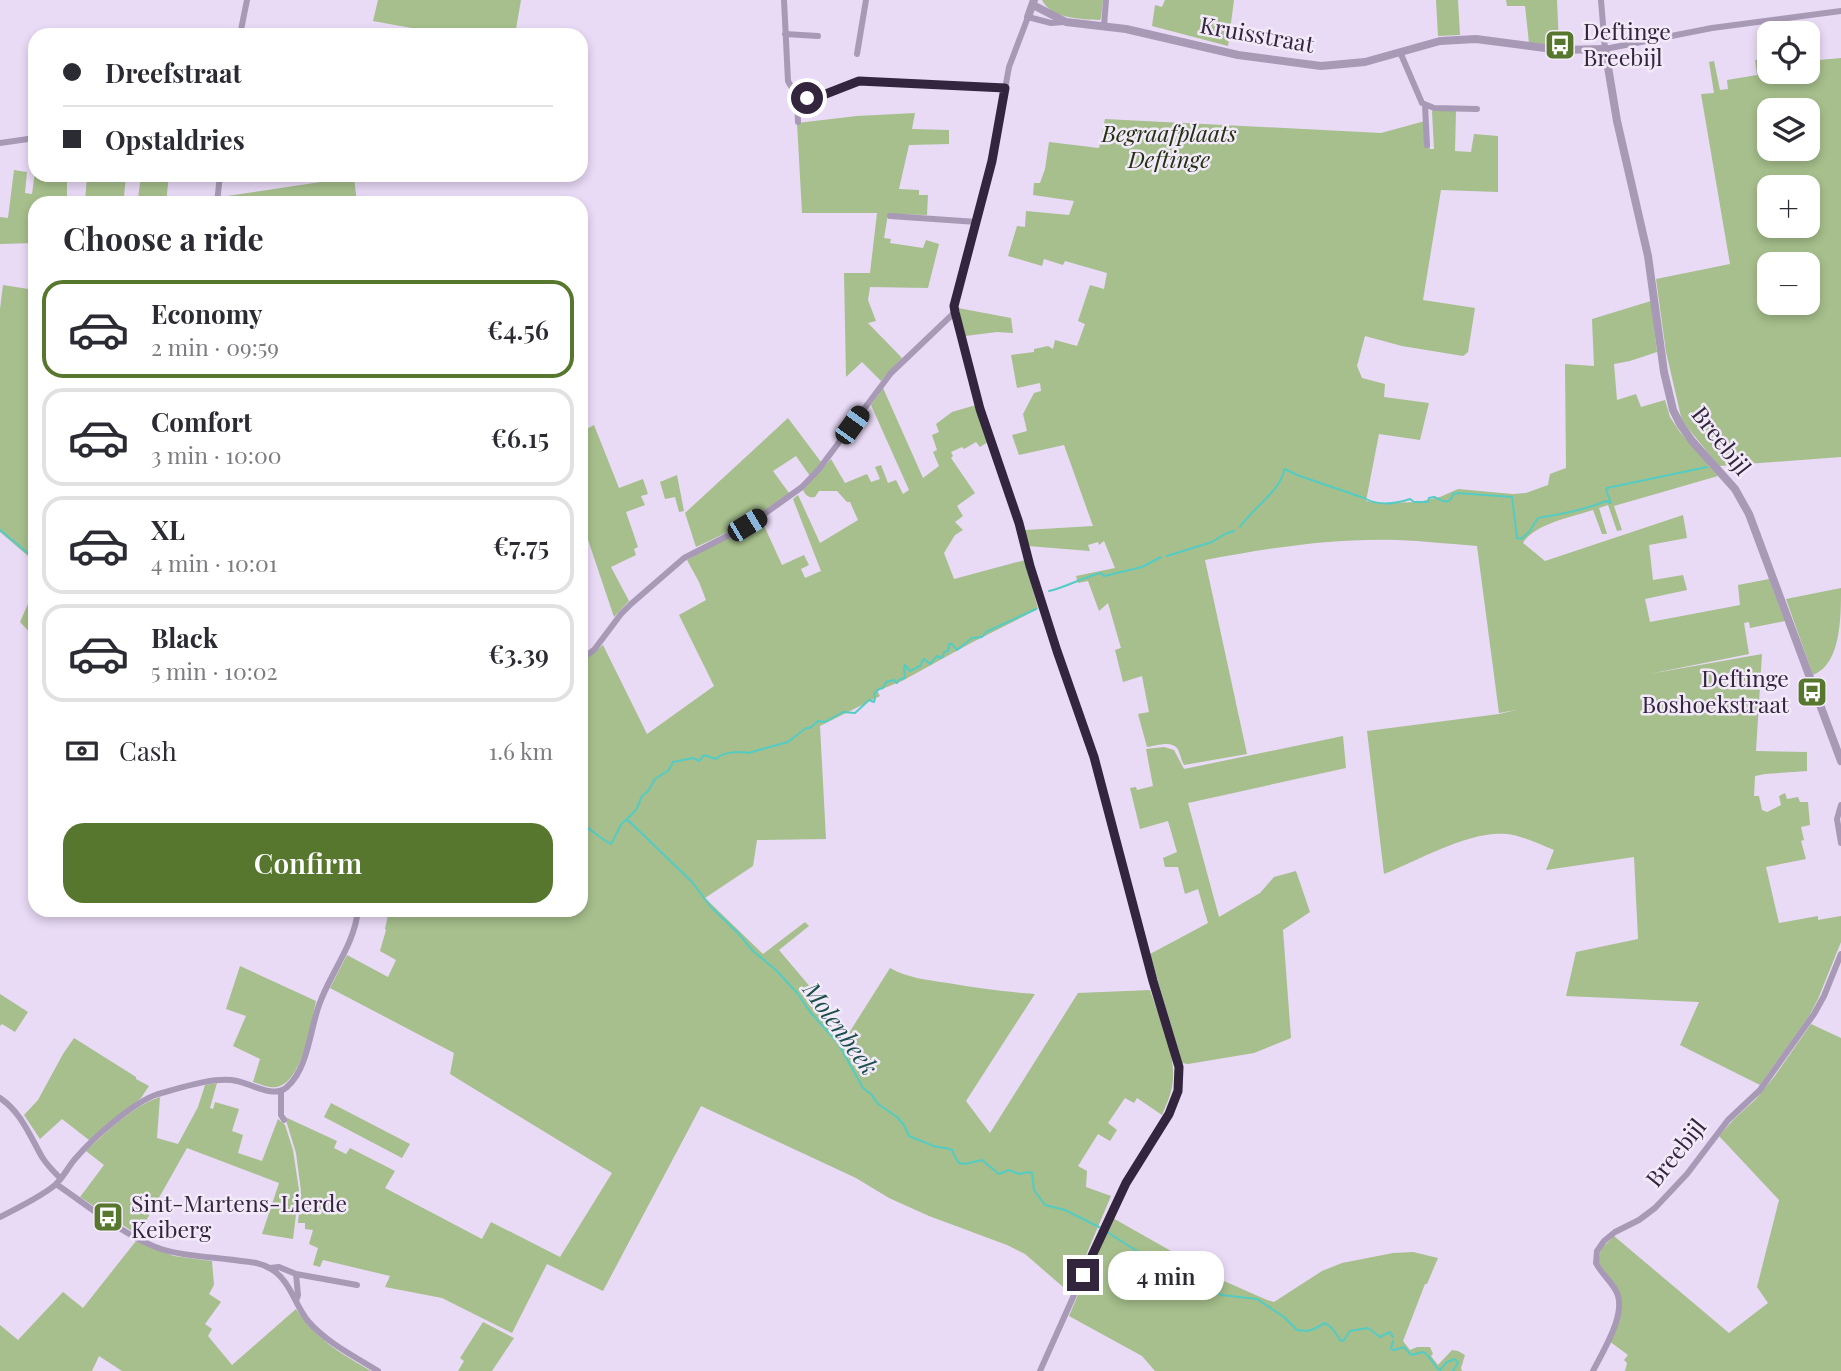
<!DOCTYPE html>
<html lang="en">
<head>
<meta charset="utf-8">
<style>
	body { margin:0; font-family:"Playfair Display",serif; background:#f2f2f3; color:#2b2b33; height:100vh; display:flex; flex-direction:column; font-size:26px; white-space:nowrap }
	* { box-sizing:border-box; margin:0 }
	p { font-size:23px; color:#7c7c81 }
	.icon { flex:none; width:38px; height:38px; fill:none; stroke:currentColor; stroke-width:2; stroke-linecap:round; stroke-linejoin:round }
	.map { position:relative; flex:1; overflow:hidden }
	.panel { position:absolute; left:28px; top:196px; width:560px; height:721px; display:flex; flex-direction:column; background:#fff; border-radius:21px; box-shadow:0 4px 10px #0003 }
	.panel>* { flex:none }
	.top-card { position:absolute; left:28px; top:28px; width:560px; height:154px; border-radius:21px; box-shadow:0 4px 10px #0003; display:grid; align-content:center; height:154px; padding:0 35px; background:#fff }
	.tools { position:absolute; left:1757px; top:21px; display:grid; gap:14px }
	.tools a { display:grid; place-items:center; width:63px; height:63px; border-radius:14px; background:#fff; box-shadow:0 4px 10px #0003; font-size:35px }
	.end { position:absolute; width:32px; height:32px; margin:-16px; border:9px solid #34253f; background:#fff; box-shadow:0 0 0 4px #fff }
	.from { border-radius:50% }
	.bubble { position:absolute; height:49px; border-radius:21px; background:#fff; box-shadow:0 4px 10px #0003; font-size:23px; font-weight:600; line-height:49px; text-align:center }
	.car { position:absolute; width:21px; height:42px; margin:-21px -10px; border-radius:9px; box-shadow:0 0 5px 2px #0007; background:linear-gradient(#222 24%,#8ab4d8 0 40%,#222 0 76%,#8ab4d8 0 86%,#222 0) }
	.top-card b { display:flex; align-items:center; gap:24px; height:66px; font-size:26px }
	.top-card b+b { border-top:2px solid #e1e1e2 }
	.top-card i { width:18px; height:18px; background:#2b2b33 }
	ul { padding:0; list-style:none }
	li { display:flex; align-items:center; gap:21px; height:98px; margin:0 14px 10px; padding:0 21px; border:4px solid #e1e1e2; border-radius:21px }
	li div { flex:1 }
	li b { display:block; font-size:26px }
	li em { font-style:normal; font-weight:600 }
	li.selected { border-color:#58772e }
	li>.icon { width:63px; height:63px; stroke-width:1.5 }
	h2 { padding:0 35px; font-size:32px; line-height:84px }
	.pay { display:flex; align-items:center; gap:18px; height:77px; padding:0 35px; font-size:26px }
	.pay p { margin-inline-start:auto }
	.cta { display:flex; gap:14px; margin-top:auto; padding:14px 35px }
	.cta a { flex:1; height:80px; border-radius:21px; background:#58772e; color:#fff; font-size:28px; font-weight:600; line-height:80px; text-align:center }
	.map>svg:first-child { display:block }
</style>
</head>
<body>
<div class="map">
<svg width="1841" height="1371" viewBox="0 0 1841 1371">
	<rect width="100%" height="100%" fill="#e9daf6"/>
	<path fill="#a6bf8c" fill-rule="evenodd" d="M378 0H521L515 35H450L373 21Z
		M1042 0H1103L1101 18 1100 20C1081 19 1051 19 1042 0Z
		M1165 0H1234L1228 46 1152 26 1155 5 1162 7Z
		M1436 0H1458L1460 35 1438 36Z
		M1506 0H1557L1559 45 1529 43 1525 6H1507Z
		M1769 57V72H1808V61L1841 58V457L1719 466 1682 421 1666 352 1656 279 1730 264 1701 94 1714 93 1709 62 1714 61 1720 90 1728 89 1727 80 1757 75 1755 60ZM1769 110H1808V149H1769ZM1769 187H1808V226H1769ZM1769 264H1808V303H1769Z
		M1432 111H1456L1455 151 1471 152 1474 134 1498 136V192L1441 190 1423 300 1475 308 1468 352 1463 356 1402 346 1365 336 1357 366 1362 378 1385 384 1384 397 1429 403 1420 440 1379 434 1366 501 1384 503 1418 502 1440 497 1458 489 1513 494 1526 493 1548 485 1550 474 1566 468 1565 364 1594 366 1592 319 1651 301 1657 352 1630 361 1614 364 1617 400 1636 394 1641 407 1665 400 1670 417 1680 432 1718 476 1614 506 1622 530 1617 531 1608 505 1599 508 1607 534H1602L1593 510C1572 517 1534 524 1523 543L1545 561 1683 515 1687 538 1649 545 1653 580 1683 575 1687 590 1645 599 1650 622 1740 605 1738 585 1769 579 1785 621 1750 628 1749 622 1744 623 1749 654 1649 674 1762 654 1756 751 1807 752V771L1765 774 1755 776 1754 796H1759L1762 810 1767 812 1781 805 1779 796 1785 793 1787 799 1798 797 1800 802H1808L1810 825 1801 827 1804 840 1801 841 1806 859 1766 867 1779 923 1818 916V920L1841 916V942L1818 999 1809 1016 1760 1085 1680 1045 1699 1002 1566 996 1576 952 1638 939 1634 857 1546 870 1554 850C1539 844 1523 836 1507 834 1470 830 1419 860 1384 874L1367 731 1499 714 1516 710 1499 713 1477 546C1450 544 1424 541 1397 540 1332 538 1269 548 1205 560L1247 754 1184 765C1181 760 1180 752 1177 748 1171 740 1155 746 1147 747L1138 714 1149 712 1142 676 1123 682 1115 650 1121 648 1108 603 1099 611 1088 581 1078 583 1076 576 1115 568 1104 541 1099 545 1098 542 1088 545 1090 551 1028 546 1025 530 1093 526 1064 445 1019 455 1012 435 1027 431 1023 414 1034 393 1041 391 1040 383 1017 388 1011 355 1034 352V349L1048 346 1053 349 1055 340 1077 346 1085 324 1078 321 1090 285 1104 289 1107 273 1065 261 1063 265 1044 259 1042 266 1008 256 1017 226 1025 227 1026 211 1069 215 1074 201 1033 195 1034 183H1040L1045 169 1049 142 1099 148 1105 119 1381 133 1425 121 1430 149H1434Z
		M915 113 912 129 949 130V144L909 145 899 189 919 190V195H928L927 215 888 214 884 238 891 239 890 243 923 248 926 240 939 244 928 288 870 287 868 300 876 321 868 323 902 358 881 381 862 362 846 377 844 273H870L877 213H802L797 123 857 116Z
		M14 170 27 172 25 193 32 194 35 171V175H58V180L67 181V199H75V203H35V243L0 244V203V217L8 218Z
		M87 175H126L124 197 138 199 141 175H169L166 203H85Z
		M354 177 357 203H219L220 197Z
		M3 285 35 290V562L0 532V309Z
		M958 308 1011 318 1013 333 997 332 965 336Z
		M883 388 923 478 939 466 933 452 937 450 932 435 939 432 936 424 952 412 976 405 988 442 980 447 976 442 964 449 962 447 951 452 953 456 951 458 975 493 957 506 963 516 955 522 963 530 955 535 944 553 954 579 1025 560 1038 609 971 643 902 681 877 691 880 696 820 726 826 839 757 840 753 866 705 898 763 954 805 922 809 926 779 950 849 1033 890 968C908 978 927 980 948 983 977 988 1006 992 1035 994L966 1101 990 1133 1078 993 1150 990C1158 1014 1175 1053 1173 1077 1173 1091 1167 1103 1162 1115L1137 1098 1134 1103 1125 1098 1108 1123 1117 1130 1110 1141 1098 1134 1078 1166 1087 1171 1086 1187 1111 1196 1070 1293 1025 1254 1007 1245 929 1216 889 1198 856 1178 701 1106 603 1291 547 1264 512 1333 442 1298 385 1287 390 1276 323 1260 320 1267 313 1265 318 1248 309 1244 313 1230 305 1229V1223H298L301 1191 296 1153 285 1117 337 1141 334 1148 346 1154 350 1148 395 1171 385 1188 482 1239 491 1222 560 1257 612 1173 450 1074 454 1053 330 988 347 955 388 977 396 960 380 951 386 930 385 929 389 910H581V663L603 645 647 734 714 686 679 615 706 600 699 582 687 560 761 519 782 565 804 555 809 565 801 569 805 578 821 571 793 499 798 495 820 543 858 520 850 502H847L837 491H819L815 497C809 498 806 496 803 490L831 459 845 483 867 474 871 482 880 479 875 467 881 465 888 483 896 480 903 494 909 490 871 405Z
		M788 418 821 462 810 476 796 456 773 471 789 493 745 524 696 547 685 513Z
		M594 425 619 488 643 479 648 494 641 496 645 505 626 512 638 547 634 549 636 555 611 567 629 601 614 617 581 519V432Z
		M677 475 684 511 679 512 675 497 665 499 660 482Z
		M35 588V638L20 622Z
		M1841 588C1841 618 1841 664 1813 675L1786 599Z
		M1343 736 1346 768 1188 803 1219 917 1260 893 1274 877 1296 871 1310 912 1283 930 1291 1038 1254 1053 1188 1064 1182 1063 1150 954 1208 923 1198 889 1185 894 1178 867H1165L1163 858 1177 852 1168 821 1140 829 1130 788 1136 787 1137 790 1153 786 1146 749 1164 747 1174 750 1184 769Z
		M240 966 316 1001C311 1023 303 1077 280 1086 271 1090 261 1084 253 1082L260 1059 233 1046 246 1016 226 1009Z
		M0 994 28 1012 15 1032 2 1024 0 1026Z
		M1811 1024 1841 1038V1371H1625L1627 1363 1624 1360 1628 1355 1609 1341C1628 1297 1626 1299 1598 1262L1601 1249 1614 1236 1729 1333 1768 1303 1757 1287 1779 1200 1719 1136 1734 1119 1756 1099 1774 1077Z
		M74 1038 136 1077V1079L149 1086 141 1098 89 1140 62 1119 40 1139 24 1115 38 1100 63 1054Z
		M217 1083 210 1108 213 1109 215 1102 239 1109 232 1131 243 1135 238 1153 262 1161 278 1119 285 1125 293 1150 299 1190 293 1239 262 1234 279 1183 187 1148 138 1235 80 1197 104 1165 86 1151C108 1131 131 1107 160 1097L157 1138 178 1144 198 1107 205 1085Z
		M331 1103 410 1144 402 1158 324 1117Z
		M1111 1217 1224 1281 1267 1300 1274 1302 1322 1271 1342 1263 1393 1253 1413 1252 1438 1258 1427 1284H1425L1403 1341 1410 1350 1417 1347H1430L1433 1354 1431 1356 1438 1365 1452 1350 1458 1351 1465 1355 1461 1368 1462 1371H1155L1142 1356 1069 1316Z
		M136 1241 174 1256 212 1261 214 1285 209 1294 221 1302 205 1324 212 1329 208 1336 232 1365 296 1309C318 1341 339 1352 371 1371H122L99 1356 92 1371H0V1325L18 1340 63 1292 83 1308Z
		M483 1322 514 1338 492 1371H458L464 1361 460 1358Z"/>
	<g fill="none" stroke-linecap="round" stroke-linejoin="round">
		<path stroke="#54ccc4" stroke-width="2" d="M1240 527C1251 510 1282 489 1284 470L1285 469 1297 475 1364 498C1378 506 1395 504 1410 499L1414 502H1428L1429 498 1434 497C1443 501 1450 506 1453 494L1457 493 1512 497 1517 538 1521 539 1529 532 1538 518C1561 514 1585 510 1606 501L1611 503 1606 490 1607 488 1707 467
			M0 530 35 559
			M1167 556 1212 542 1225 534 1234 531
			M1049 591C1067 587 1083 577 1101 573L1104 576 1142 567 1161 557
			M627 819 636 810 642 796 648 791 655 779 669 770 673 762 693 758 699 761 704 755 716 759C722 752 738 751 748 753L788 742 806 728H810L818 721 825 722 843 712 855 713 869 700 874 702 875 698 874 694 879 689 883 688 886 682 894 680 897 683 900 679 905 678 904 668 905 665 910 671 920 666 923 660 924 659 930 664 937 656 941 658 943 656 944 652 948 651 949 644H952L957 650 972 638 982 637 986 632 1036 609
			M581 824C591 829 601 839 611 844L622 823 626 820 630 822 692 882 711 907 739 934 753 951 776 970 798 994 810 1012 838 1043 863 1088 871 1094 878 1104 897 1117 904 1125 909 1136C917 1139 926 1143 933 1146 940 1148 946 1147 952 1150L954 1155 959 1163 965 1164 982 1160 999 1174 1009 1170 1019 1174 1029 1172 1032 1173 1034 1190 1045 1205 1065 1210 1099 1227
			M1107 1232 1170 1272H1182L1191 1277 1202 1280 1221 1295 1257 1299 1284 1317 1297 1330 1307 1331 1314 1329 1325 1323 1332 1328 1341 1341 1344 1340 1350 1331 1368 1328 1380 1337 1390 1332 1393 1337
			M1393 1341 1391 1349 1394 1350 1404 1347 1411 1355 1423 1352C1431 1356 1433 1366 1440 1370L1447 1362 1455 1359 1458 1363 1453 1371"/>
		<path stroke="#a899b6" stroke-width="6" d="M784 0 788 81 797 97 798 122
			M1601 0 1605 49 1712 28 1841 11
			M1104 26 1106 0
			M785 34 818 36
			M240 35 247 0
			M1400 52 1422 103 1434 108 1477 109
			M857 54 866 0
			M797 97 810 98 818 97 859 81 1005 87
			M1425 105 1427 145
			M0 143 35 138
			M217 203 220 175
			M890 216 977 222
			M581 659 594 650 621 614 631 604 684 558 735 532 760 517 802 487 819 469 891 373 955 312
			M1841 805 1837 819 1841 843
			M281 1091V1115L284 1120
			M0 1098C21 1112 30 1136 42 1157 47 1165 54 1172 60 1178
			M56 1184C87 1205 126 1237 161 1249 186 1257 215 1257 241 1261 251 1262 262 1263 271 1269 290 1280 295 1305 308 1321 327 1343 354 1356 378 1371
			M0 1217C16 1209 42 1196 55 1185 63 1178 68 1167 75 1159 92 1139 133 1102 158 1094 180 1088 215 1076 237 1081 252 1084 274 1099 287 1087 307 1070 310 1032 318 1008 329 974 354 947 358 910
			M270 1268 279 1267 296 1274 357 1285
			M296 1274 298 1295 296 1301
			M1040 1371 1109 1217 1126 1183 1169 1114 1178 1091 1179 1067 1153 981 1094 757 1057 651 1030 566 1019 523 980 409 955 312 954 306 992 161 1009 67 1028 17 1051 23 1064 22
			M1593 1371C1603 1351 1628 1312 1616 1291 1611 1281 1601 1273 1596 1263L1597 1251 1604 1241 1615 1232 1639 1220 1655 1208 1687 1174 1728 1120 1760 1090 1814 1014 1824 996 1841 954"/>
		<path stroke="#a899b6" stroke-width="8" d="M1033 5 1066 22 1126 29 1238 55 1321 66 1365 62 1440 41 1476 39 1560 50 1605 49 1617 121 1648 256 1664 372 1673 410 1680 424 1692 441 1735 489 1749 514 1841 761
			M1028 17 1034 0"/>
	</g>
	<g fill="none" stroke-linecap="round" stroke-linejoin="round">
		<path stroke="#34253f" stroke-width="9" d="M807 98 818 97 859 81 1005 88 992 161 954 306 955 312 980 409 1019 523 1030 566 1057 651 1094 757 1153 981 1179 1067 1178 1091 1169 1114 1126 1183 1083 1275"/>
	</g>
	<defs>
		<g id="bus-square" transform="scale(1.575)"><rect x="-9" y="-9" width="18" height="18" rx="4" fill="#58772e" stroke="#f2eaf8"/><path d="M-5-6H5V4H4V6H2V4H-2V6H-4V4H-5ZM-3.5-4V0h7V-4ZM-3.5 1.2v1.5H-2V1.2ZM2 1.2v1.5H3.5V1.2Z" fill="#fff"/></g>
	</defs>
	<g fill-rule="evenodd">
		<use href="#bus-square" x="1560" y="45"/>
		<use href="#bus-square" x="1812" y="692"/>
		<use href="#bus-square" x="108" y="1217"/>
	</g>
	<g text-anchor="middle" stroke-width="5" stroke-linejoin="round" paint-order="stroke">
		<g font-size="23" fill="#34253f" stroke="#f2eaf8" text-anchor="start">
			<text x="1583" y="40">Deftinge<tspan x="1583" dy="26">Breebijl</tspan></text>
			<text x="1789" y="687" text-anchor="end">Deftinge<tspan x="1789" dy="26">Boshoekstraat</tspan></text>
			<text x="131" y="1212">Sint-Martens-Lierde<tspan x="131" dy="26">Keiberg</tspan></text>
		</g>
		<g font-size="23" fill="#34253f" stroke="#f2eaf8">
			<text transform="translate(1257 35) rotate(10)" y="8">Kruisstraat</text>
			<text transform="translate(1721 441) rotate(52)" y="8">Breebijl</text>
			<text transform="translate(1676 1153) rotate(-51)" y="8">Breebijl</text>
		</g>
		<g font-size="23" font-style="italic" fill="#233111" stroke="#f2eaf8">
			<text x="1169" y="142">Begraafplaats<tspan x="1169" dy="26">Deftinge</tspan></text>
		</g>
		<g font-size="24" font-style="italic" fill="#1b4f4b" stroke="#f2eaf8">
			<text transform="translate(840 1029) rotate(54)" y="8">Molenbeek</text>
		</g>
	</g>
</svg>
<div class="tools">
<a><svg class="icon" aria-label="locate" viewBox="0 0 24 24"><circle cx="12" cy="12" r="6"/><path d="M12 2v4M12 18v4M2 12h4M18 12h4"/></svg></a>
<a><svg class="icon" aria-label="layers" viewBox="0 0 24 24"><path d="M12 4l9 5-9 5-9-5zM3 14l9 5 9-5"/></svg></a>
<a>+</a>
<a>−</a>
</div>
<i class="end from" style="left:807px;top:98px"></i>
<i class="end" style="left:1083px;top:1275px"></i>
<div class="bubble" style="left:1108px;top:1251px;width:116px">4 min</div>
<i class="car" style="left:852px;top:425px;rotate:36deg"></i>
<i class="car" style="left:747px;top:525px;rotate:59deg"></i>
<div class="top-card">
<b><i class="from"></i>Dreefstraat</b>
<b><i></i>Opstaldries</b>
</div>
<section class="panel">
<h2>Choose a ride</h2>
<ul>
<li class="selected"><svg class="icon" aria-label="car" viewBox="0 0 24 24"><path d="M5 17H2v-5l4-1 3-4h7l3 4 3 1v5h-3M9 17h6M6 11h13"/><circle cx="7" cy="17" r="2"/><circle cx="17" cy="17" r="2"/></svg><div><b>Economy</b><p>2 min · 09:59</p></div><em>€4.56</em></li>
<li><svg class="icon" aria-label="car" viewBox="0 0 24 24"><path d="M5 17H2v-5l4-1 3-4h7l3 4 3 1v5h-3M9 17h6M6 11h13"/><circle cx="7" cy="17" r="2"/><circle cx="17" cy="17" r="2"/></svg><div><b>Comfort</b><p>3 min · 10:00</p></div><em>€6.15</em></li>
<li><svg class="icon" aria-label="car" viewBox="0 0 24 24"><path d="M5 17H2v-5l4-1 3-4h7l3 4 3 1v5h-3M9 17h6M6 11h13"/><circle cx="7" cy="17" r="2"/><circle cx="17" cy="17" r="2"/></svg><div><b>XL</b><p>4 min · 10:01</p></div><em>€7.75</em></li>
<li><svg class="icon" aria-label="car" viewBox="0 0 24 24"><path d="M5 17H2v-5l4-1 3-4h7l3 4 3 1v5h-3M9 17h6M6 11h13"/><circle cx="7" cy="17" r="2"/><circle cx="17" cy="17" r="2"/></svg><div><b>Black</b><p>5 min · 10:02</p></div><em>€3.39</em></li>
</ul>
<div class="pay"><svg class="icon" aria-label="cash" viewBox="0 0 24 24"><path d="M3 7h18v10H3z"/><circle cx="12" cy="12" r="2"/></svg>Cash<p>1.6 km</p></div>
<div class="cta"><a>Confirm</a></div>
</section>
</div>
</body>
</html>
